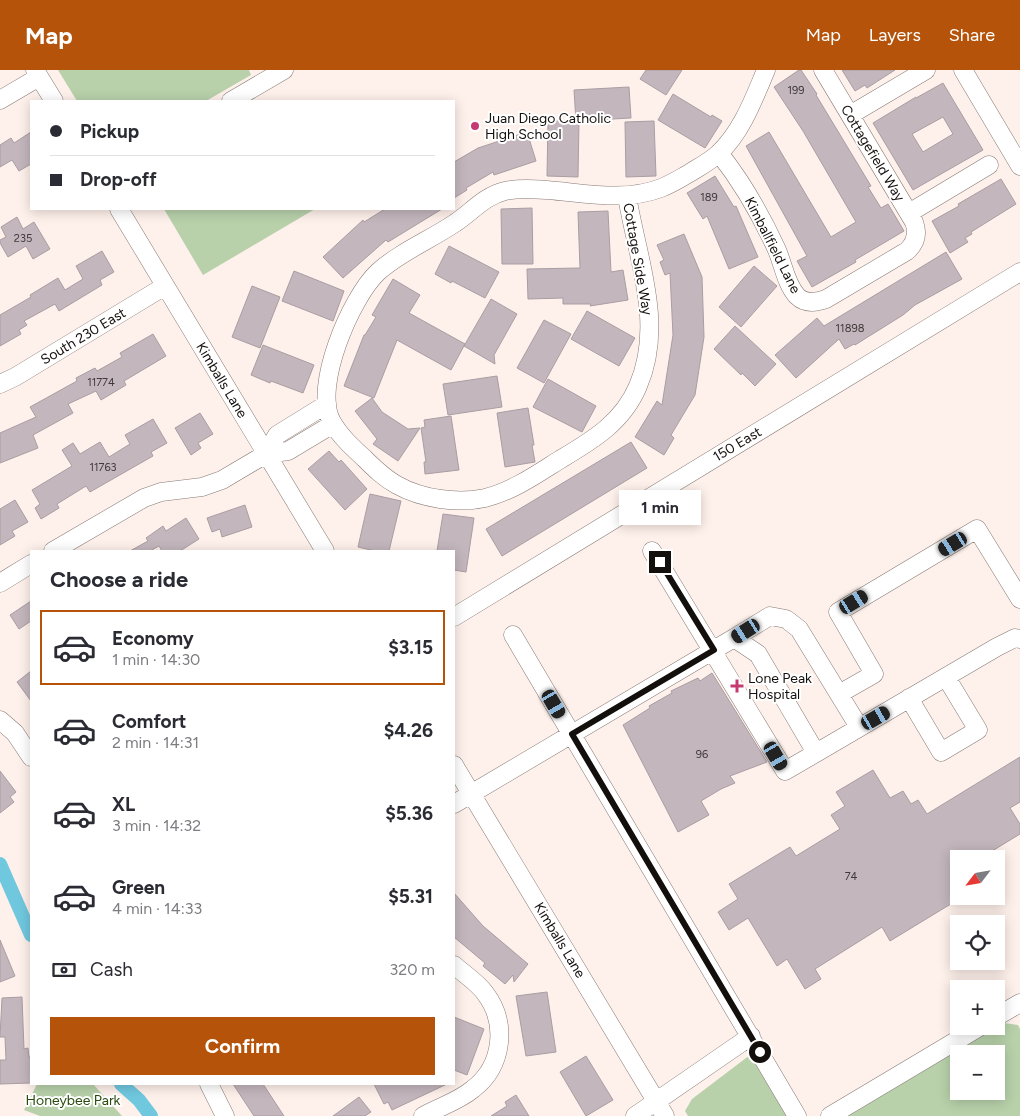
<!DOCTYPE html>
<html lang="en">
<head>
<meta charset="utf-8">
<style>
	body { margin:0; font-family:Figtree,sans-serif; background:#f2f2f3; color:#2b2b33; height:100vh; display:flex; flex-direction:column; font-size:19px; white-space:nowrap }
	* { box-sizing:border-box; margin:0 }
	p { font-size:16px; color:#7c7c81 }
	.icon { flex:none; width:28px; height:28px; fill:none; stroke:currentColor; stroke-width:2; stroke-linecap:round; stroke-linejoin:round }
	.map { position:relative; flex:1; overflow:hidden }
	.details { position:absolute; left:30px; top:480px; width:425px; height:535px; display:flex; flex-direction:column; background:#fff; border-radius:0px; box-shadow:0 2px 12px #0003 }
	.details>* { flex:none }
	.top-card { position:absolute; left:30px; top:30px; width:425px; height:110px; border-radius:0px; box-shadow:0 2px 12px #0003; display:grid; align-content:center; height:110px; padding:0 20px; background:#fff }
	.needle { width:32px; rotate:239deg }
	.controls { position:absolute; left:950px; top:780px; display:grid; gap:10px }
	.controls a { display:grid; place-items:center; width:55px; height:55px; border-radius:0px; background:#fff; box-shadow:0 2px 12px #0003; font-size:25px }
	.end { position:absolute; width:22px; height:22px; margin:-11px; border:6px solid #130f0d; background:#fff; box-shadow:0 0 0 2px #fff }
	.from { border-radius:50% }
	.bubble { position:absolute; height:35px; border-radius:0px; background:#fff; box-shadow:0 2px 12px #0003; font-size:16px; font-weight:700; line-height:35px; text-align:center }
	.car { position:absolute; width:15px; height:30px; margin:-15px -8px; border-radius:6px; box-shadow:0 0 4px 1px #0007; background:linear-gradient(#222 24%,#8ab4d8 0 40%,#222 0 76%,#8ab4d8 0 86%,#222 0) }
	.top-card b { display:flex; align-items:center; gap:18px; height:48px; font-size:19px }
	.top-card b+b { border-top:1px solid #e1e1e2 }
	.top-card i { width:12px; height:12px; background:#2b2b33 }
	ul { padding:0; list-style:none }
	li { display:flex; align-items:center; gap:15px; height:75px; margin:0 10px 8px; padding:0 10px; border:2px solid transparent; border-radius:0px }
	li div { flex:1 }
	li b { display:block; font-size:19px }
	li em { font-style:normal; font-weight:700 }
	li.selected { border-color:#b45309 }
	li>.icon { width:45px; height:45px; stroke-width:1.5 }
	h2 { padding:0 20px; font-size:22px; line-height:60px }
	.pay { display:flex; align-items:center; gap:12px; height:55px; padding:0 20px; font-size:19px }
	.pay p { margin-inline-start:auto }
	.cta { display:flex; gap:10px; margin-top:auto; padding:10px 20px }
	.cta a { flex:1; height:58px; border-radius:0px; background:#b45309; color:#fff; font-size:20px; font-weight:700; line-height:58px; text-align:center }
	header { display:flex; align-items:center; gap:30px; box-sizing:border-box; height:70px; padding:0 25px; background:#b45309; color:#fff }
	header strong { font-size:24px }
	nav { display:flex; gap:28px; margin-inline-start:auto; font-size:18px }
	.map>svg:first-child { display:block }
</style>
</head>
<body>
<header>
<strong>Map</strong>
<nav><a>Map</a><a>Layers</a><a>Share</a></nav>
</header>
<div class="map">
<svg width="1020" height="1046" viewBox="0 0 1020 1046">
	<rect width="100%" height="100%" fill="#fef0ea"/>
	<path fill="#b8d1aa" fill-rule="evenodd" d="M58 0H249L251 5 206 31H77Z
		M164 139H315L203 205Z
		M1004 953 1018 955 1020 959V1046H846ZM959 984H996V1021H959Z
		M750 985 789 1046H688L685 1041 692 1029Z
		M37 1014H93L122 1046H40L24 1040Z"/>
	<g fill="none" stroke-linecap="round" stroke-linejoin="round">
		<path stroke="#70c8df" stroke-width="14" d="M0 794 31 865
			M121 1014 139 1030 151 1046"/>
	</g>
	<path fill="#c3b6bd" stroke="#aa9da3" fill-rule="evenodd" d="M646 0H682L666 25 640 9Z
		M799 0H801L817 24 816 25 871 116 868 117 881 138 888 134 904 161 855 190 856 192 812 217 797 191 807 186 746 76 769 62 831 167 856 152 803 61 774 17Z
		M842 0H895L867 18 865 15 855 21Z
		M943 13 983 80 913 120 873 53 916 27V28ZM943 47 953 64 923 82 912 64Z
		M629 17 631 48 576 51 574 20Z
		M673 24 711 47 712 45 722 51 705 78 658 50Z
		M548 51H579L578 107 547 106Z
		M654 51 656 106 626 107 625 52Z
		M31 62V94L19 101 12 90 0 97V75L11 68 14 73Z
		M527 62 536 91 494 105 493 102 466 118 467 120 454 128V92L478 78Z
		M715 106 734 137 736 136 758 187 729 199 707 146 703 149 687 123Z
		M1001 109 1016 134 971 162 972 164 965 168 968 172 950 183 932 151 959 136 958 134Z
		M532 138 533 194H502L501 139Z
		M385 139H442L388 172 386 170 343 208 323 187 363 150 364 152Z
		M608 141 611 202 623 200 628 230 590 236 591 234H563V228L528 229 527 199 580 198 578 142Z
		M17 147 23 159 34 152 50 179 33 189 26 176 8 187 0 173V170L6 167 1 157Z
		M684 164 702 207 704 267 695 325 671 365 674 368 664 385 635 367 657 331 662 335 673 265 670 203 665 205 660 192 664 190 657 175Z
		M449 176 499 202 485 228 452 211 451 213 435 204Z
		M102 181 114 202 100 210 102 215 59 241 55 234 24 251 27 255 19 260 21 264 0 276V245L31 227 30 225 58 208 65 220 83 209 76 196Z
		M946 182 962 209 915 235 903 245 855 275 854 274 845 279 839 269 796 308 775 285 817 248 824 256Z
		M754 196 777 216 741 257 719 237Z
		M294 201 344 221 333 251 282 231Z
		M393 209 420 225 409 243 465 274 451 300 397 270 374 328 344 316 364 265H365L376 247 372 245Z
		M252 216 280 227 260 278 232 267Z
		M491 229 517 244 494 285 495 294 464 276Z
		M587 241 635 268 619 296 571 269Z
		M544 250 571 264 544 313 517 298Z
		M735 256 776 294 755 316 742 303 741 305 714 279Z
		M153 264 166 286 124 311 126 315 101 330 96 321 68 334 73 343 33 365 38 378 0 393V363L36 347 30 337 77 311 76 308 95 298 97 301 122 287 120 283Z
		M263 275 314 295 303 323 271 311 270 313 251 305Z
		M497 306 502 337 448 345 443 314Z
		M548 309 596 336 582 362 533 337Z
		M372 328 382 342 408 359 420 358 398 391 373 374 377 369 355 341Z
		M528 338 534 375H532L535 392 505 397 497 343Z
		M200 343 213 364 198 373 201 378 191 385 175 358Z
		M451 346 459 400 425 404 424 392H426L421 358 425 357 424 350Z
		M153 349 167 373 151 382 153 386 90 422 86 416 57 434 59 438 41 449 35 438 40 434 32 420 72 396 62 380 73 373 80 384 100 372 109 387 130 374 125 365Z
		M631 372 647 398 502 486 486 459Z
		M329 381 339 392 341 390 367 419 345 440 308 399Z
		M370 424 401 431 389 481H375L358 477Z
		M15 430 28 452 12 461 15 466 0 475V439Z
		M245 435 252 457 222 467 220 459 212 462 207 448Z
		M443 444 474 448 466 502 454 500V481H437Z
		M186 448 199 469 180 481H162L159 476 150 481H130L148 471 146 468 163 456 166 461Z
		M31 531V551L19 559 10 545Z
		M31 601V631L17 612Z
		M712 603 767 692 730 706 735 713 721 719 701 731 709 745 678 762 623 655 650 638 649 636 672 623 671 621 698 608 700 611Z
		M1020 687V732L1010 738 1020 754V764L979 789H959V829L890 871 882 857 815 899 821 909 805 919 787 889 777 896 748 848 729 860 718 842 738 829 729 814 790 777 796 786 840 759 831 745 845 736 836 722 873 700 890 728 903 721 911 734 918 730 927 744Z
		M0 701 16 722 10 727 14 732 0 743Z
		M454 823 483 856 528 894 514 912 513 905 505 914 483 896 485 893 454 867Z
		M0 870 15 906 0 912Z
		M547 922 556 982 526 986 516 926Z
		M22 927 24 979 28 978 29 987H31V1013L0 1014V990H6L5 967H0L2 928Z
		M454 947 484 959 467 1005 454 1000Z
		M586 986 613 1030 586 1046 560 1002Z
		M233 1014H263L284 1046H254Z
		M374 1014H447L392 1040 388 1032 384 1034Z
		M516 1025 529 1046H491L507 1036 505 1032Z
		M359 1027 371 1042 365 1046H333Z"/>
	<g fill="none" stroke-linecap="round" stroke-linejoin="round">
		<g stroke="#867a75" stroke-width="19">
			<path id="minor" d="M35 0 54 31
				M963 0 1020 96
				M0 30 39 7
				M231 31 284 0
				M850 45 926 0
				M719 83C742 112 761 145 777 180 783 194 786 214 797 226 805 234 815 233 826 229L907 181C916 173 918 163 914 152L823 0
				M627 126C637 188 665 254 638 316 623 352 593 370 561 389 537 404 513 421 485 428 458 434 422 429 397 415 384 408 374 398 364 388 352 377 340 366 332 352 312 318 351 227 378 202 400 182 430 170 455 153 472 142 484 126 505 121 519 118 533 119 547 120 585 123 625 132 661 118 671 114 679 109 688 104 699 97 709 92 718 84 742 62 754 28 766 0
				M119 139 325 481
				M909 143 989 95
				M0 314 15 307 165 216
				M266 384 277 365 327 334
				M53 481 144 428 161 422 202 417 222 410 266 384 288 381 333 354
				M652 481 785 701 816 683
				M0 513 31 494
				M454 547 1020 202
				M513 565 797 1046
				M734 568 770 546 786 549 799 559 859 657
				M839 624 874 604 838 542 977 459 1020 529
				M909 628 941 682 978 660 946 607
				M0 650 15 663 31 687
				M454 695 665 1046
				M454 734 734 568 758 584 816 683 997 577 1015 568 1020 569
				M996 947 1020 933
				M209 1014 225 1046
				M423 1046C439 1037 459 1031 473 1019 503 996 508 953 485 923 477 912 464 904 454 895
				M635 1046 751 966
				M830 1046 981 956"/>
		</g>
		<use href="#minor" stroke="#fff" stroke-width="18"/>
	</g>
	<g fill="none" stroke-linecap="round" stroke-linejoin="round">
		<path stroke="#130f0d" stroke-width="6" d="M660 492 714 580 572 664 760 982"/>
	</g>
	<g fill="#c53a70" stroke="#fff" stroke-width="2">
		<circle cx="475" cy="56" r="5"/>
		<path d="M734.5 608.5h5v5h5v5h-5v5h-5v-5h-5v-5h5z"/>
	</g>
	<g text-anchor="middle" stroke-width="4" stroke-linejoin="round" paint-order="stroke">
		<g font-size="11" fill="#3f3939">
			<text x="796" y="24">199</text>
			<text x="709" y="131">189</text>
			<text x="23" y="172">235</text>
			<text x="850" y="262">11898</text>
			<text x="101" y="316">11774</text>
			<text x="103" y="401">11763</text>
			<text x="702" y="688">96</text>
			<text x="851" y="810">74</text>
		</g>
		<g font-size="14" fill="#130f0d" stroke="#fff" text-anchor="start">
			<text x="485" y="53">Juan Diego Catholic<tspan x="485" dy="16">High School</tspan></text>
			<text x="748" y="613">Lone Peak<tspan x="748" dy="16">Hospital</tspan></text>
		</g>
		<g font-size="14" fill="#130f0d" stroke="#fff">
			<text transform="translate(873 83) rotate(59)" y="5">Cottagefield Way</text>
			<text transform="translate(773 175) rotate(63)" y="5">Kimballfield Lane</text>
			<text transform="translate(638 189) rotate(80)" y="5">Cottage Side Way</text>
			<text transform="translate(83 266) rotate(-31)" y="5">South 230 East</text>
			<text transform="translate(222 310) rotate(59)" y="5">Kimballs Lane</text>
			<text transform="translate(737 374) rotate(-31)" y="5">150 East</text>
			<text transform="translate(560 870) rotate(59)" y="5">Kimballs Lane</text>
		</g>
		<g font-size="14" fill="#284a0b" stroke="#fff">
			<text x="73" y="1035">Honeybee Park</text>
		</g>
	</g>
</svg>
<div class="controls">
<a><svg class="needle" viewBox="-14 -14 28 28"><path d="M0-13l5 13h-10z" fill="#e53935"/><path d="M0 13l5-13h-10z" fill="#7c7c81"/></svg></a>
<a><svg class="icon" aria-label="locate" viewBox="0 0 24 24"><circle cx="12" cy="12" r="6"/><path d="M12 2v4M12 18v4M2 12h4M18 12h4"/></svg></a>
<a>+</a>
<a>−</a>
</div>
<i class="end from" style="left:760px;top:982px"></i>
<i class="end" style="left:660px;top:492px"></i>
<div class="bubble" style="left:619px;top:420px;width:82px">1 min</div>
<i class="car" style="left:953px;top:474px;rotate:239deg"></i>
<i class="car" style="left:854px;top:532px;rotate:59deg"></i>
<i class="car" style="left:746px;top:561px;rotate:238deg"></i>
<i class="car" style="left:554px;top:634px;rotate:150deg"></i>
<i class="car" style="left:876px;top:648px;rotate:60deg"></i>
<i class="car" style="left:776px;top:686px;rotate:150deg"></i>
<div class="top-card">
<b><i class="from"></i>Pickup</b>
<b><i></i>Drop-off</b>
</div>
<section class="details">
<h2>Choose a ride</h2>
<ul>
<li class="selected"><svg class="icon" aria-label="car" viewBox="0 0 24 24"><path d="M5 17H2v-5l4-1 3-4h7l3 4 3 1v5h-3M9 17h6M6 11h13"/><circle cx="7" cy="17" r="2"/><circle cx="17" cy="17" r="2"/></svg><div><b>Economy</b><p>1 min · 14:30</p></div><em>$3.15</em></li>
<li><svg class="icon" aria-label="car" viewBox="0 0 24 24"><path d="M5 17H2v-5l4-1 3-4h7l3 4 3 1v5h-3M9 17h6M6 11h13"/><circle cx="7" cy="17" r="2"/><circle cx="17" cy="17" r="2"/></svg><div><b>Comfort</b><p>2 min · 14:31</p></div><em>$4.26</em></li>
<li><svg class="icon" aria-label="car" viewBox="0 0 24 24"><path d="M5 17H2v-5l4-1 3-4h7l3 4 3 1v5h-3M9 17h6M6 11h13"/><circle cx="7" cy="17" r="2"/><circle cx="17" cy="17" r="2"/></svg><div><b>XL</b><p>3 min · 14:32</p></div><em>$5.36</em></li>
<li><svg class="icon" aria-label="car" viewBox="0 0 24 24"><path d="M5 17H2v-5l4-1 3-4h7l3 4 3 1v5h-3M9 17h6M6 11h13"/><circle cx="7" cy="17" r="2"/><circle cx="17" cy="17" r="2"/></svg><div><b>Green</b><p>4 min · 14:33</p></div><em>$5.31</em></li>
</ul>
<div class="pay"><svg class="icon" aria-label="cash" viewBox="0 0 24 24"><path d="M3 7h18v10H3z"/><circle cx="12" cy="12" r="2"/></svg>Cash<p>320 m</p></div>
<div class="cta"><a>Confirm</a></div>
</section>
</div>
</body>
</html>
